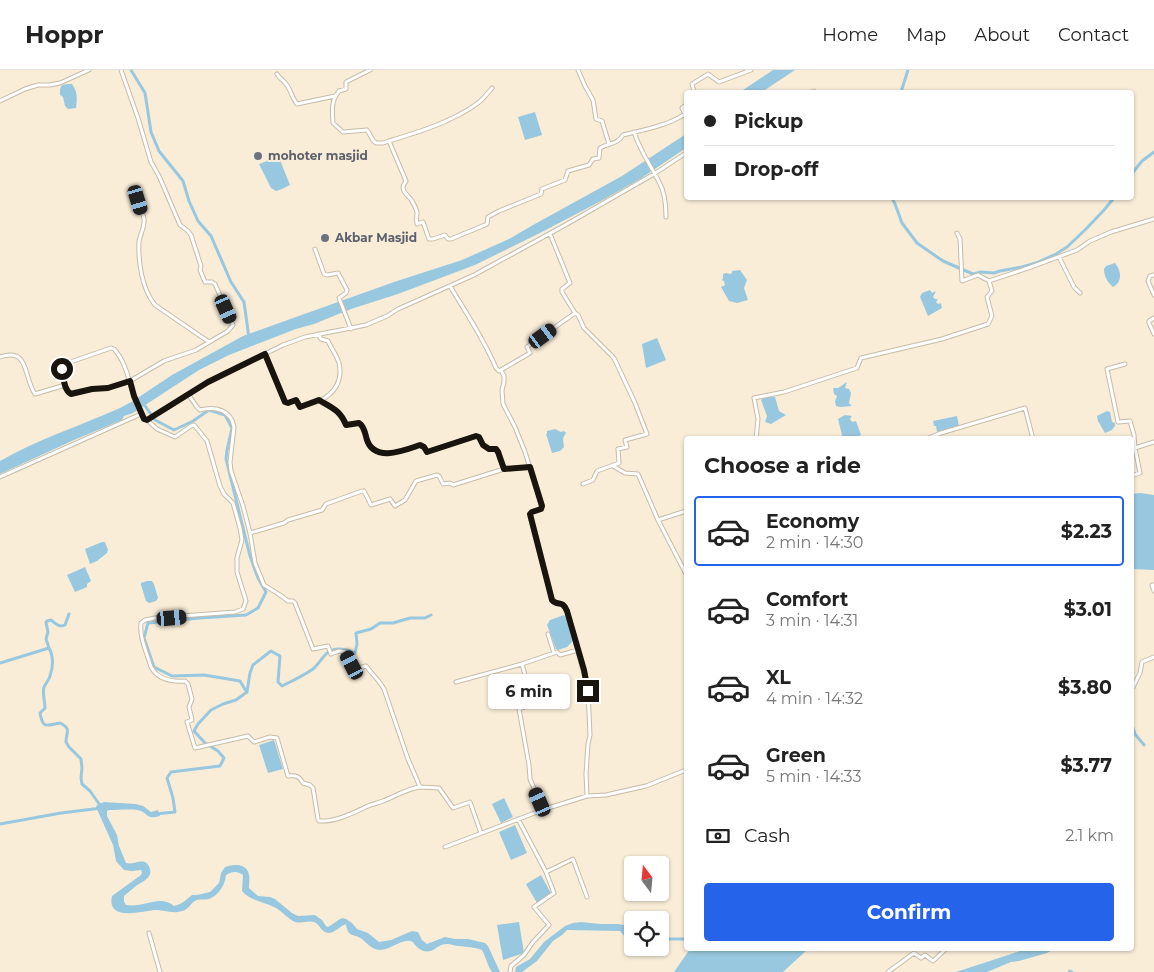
<!DOCTYPE html>
<html lang="en">
<head>
<meta charset="utf-8">
<style>
	body { margin:0; font-family:Montserrat,sans-serif; background:#f2f2f2; color:#222; height:100vh; display:flex; flex-direction:column; font-size:19px; white-space:nowrap }
	* { box-sizing:border-box; margin:0 }
	p { font-size:16px; color:#767676 }
	.icon { flex:none; width:28px; height:28px; fill:none; stroke:currentColor; stroke-width:2; stroke-linecap:round; stroke-linejoin:round }
	.map { position:relative; flex:1; overflow:hidden }
	.details { position:absolute; left:684px; top:366px; width:450px; height:515px; display:flex; flex-direction:column; background:#fff; border-radius:5px; box-shadow:0 1px 4px #0004 }
	.details>* { flex:none }
	.hud { position:absolute; left:684px; top:20px; width:450px; height:110px; border-radius:5px; box-shadow:0 1px 4px #0004; display:grid; align-content:center; height:110px; padding:0 20px; background:#fff }
	.needle { width:32px; rotate:344deg }
	.tools { position:absolute; left:624px; top:786px; display:grid; gap:10px }
	.tools a { display:grid; place-items:center; width:45px; height:45px; border-radius:5px; background:#fff; box-shadow:0 1px 4px #0004; font-size:25px }
	.end { position:absolute; width:22px; height:22px; margin:-11px; border:6px solid #19150e; background:#fff; box-shadow:0 0 0 2px #fff }
	.from { border-radius:50% }
	.bubble { position:absolute; height:35px; border-radius:5px; background:#fff; box-shadow:0 1px 4px #0004; font-size:16px; font-weight:700; line-height:35px; text-align:center }
	.car { position:absolute; width:15px; height:30px; margin:-15px -8px; border-radius:6px; box-shadow:0 0 4px 1px #0007; background:linear-gradient(#222 24%,#8ab4d8 0 40%,#222 0 76%,#8ab4d8 0 86%,#222 0) }
	.hud b { display:flex; align-items:center; gap:18px; height:48px; font-size:19px }
	.hud b+b { border-top:1px solid #e0e0e0 }
	.hud i { width:12px; height:12px; background:#222 }
	ul { padding:0; list-style:none }
	li { display:flex; align-items:center; gap:15px; height:70px; margin:0 10px 8px; padding:0 10px; border:2px solid transparent; border-radius:5px }
	li div { flex:1 }
	li b { display:block; font-size:19px }
	li em { font-style:normal; font-weight:700 }
	li.current { border-color:#2563eb }
	li>.icon { width:45px; height:45px; stroke-width:1.5 }
	h2 { padding:0 20px; font-size:22px; line-height:60px }
	.pay { display:flex; align-items:center; gap:12px; height:55px; padding:0 20px; font-size:19px }
	.pay p { margin-inline-start:auto }
	.cta { display:flex; gap:10px; margin-top:auto; padding:10px 20px }
	.cta a { flex:1; height:58px; border-radius:5px; background:#2563eb; color:#fff; font-size:20px; font-weight:700; line-height:58px; text-align:center }
	header { display:flex; align-items:center; gap:30px; box-sizing:border-box; height:70px; padding:0 25px; background:#fff; border-bottom:1px solid #e0e0e0 }
	header strong { font-size:24px }
	nav { display:flex; gap:28px; margin-inline-start:auto; font-size:18px }
	.map>svg:first-child { display:block }
</style>
</head>
<body>
<header>
<strong>Hoppr</strong>
<nav><a>Home</a><a>Map</a><a>About</a><a>Contact</a></nav>
</header>
<div class="map">
<svg width="1154" height="902" viewBox="0 0 1154 902">
	<rect width="100%" height="100%" fill="#f9edd8"/>
	<path fill="#98c8e0" d="M773 0H795L762 22H740Z
		M67 14H72C78 22 77 29 76 38L68 39 65 36 63 27 60 25V19L62 15Z
		M535 42 542 65 525 70 518 47Z
		M686 64V78L640 109 601 131 540 163 475 195 398 224 351 239 314 254 296 259 229 285 199 300 133 343 124 346 122 350 74 370 0 404V391C38 369 80 356 120 338L133 331 172 305 243 266 394 212 462 190 509 169 533 155 622 106Z
		M278 87 280 90 290 115 282 119 276 121 271 118 259 94Z
		M1115 193C1121 200 1123 212 1113 217 1107 212 1104 206 1104 199L1106 196Z
		M740 200 747 210 744 218 748 230 737 233 729 231 721 217 725 215 724 211 721 210 723 209V204L726 203 730 204 732 203V201Z
		M930 220 932 223 936 221 933 227 935 229H938L936 232 938 234 941 233 942 238 928 246 920 227 922 223Z
		M657 268 666 290 646 298 642 274Z
		M847 312 845 318 849 319 851 323 849 333 852 336 840 337 836 336 835 331 837 326 834 324 833 318H838Z
		M765 327H775L779 341 786 345 771 354 765 352 767 346 761 330Z
		M1107 341 1110 342 1112 352 1115 353V356L1112 360 1105 363 1098 351 1097 346Z
		M845 345 852 346 850 349 852 352 856 351 861 365 852 369H843L838 349Z
		M957 346 959 356 937 362 936 356H934L933 351Z
		M555 359 561 362 564 361 566 363 563 368 564 377 560 381 552 383 546 364H547V361Z
		M1140 423 1154 425V500L1131 499V424Z
		M102 472H105L108 480 107 483 97 491 90 494 85 479Z
		M85 497 91 511 87 514V517L75 522 67 505Z
		M147 511H152L154 514 158 528 156 531 149 533 146 531 141 515V513Z
		M564 545C569 553 572 563 572 572L567 577 558 580 556 579 547 555 550 550Z
		M274 670 283 699 268 703 259 675Z
		M504 728 513 747 501 753 492 734Z
		M104 732 136 734 143 736 151 742 158 740 160 746C145 750 149 743 138 740 129 739 118 740 109 740L107 741V746L117 765 119 776 126 793C132 795 139 790 145 792 150 795 152 802 149 806 147 810 140 813 136 816 132 819 128 823 124 826V832L126 835C145 838 159 824 174 836 182 834 186 830 192 825H197L210 822 219 813 221 803 225 797C234 794 247 793 249 805 250 809 249 813 249 818L258 826 270 827 275 829 292 843 298 846 315 845 322 850 326 856 328 857 340 849 343 848 346 849 352 853 357 859 368 863 379 872 391 870 412 861 418 862 422 870 427 874 445 867 455 869H468L485 873 488 876 500 902H492C487 895 486 887 482 880 473 877 468 877 459 876 455 876 451 874 447 874 441 874 438 877 433 880 425 884 417 879 413 872 401 866 389 884 375 879 368 876 366 872 362 869 353 863 348 868 346 854 340 856 336 862 329 863 321 863 320 854 314 852 308 850 301 854 295 852 288 849 283 842 276 838 265 832 250 831 242 821L243 805C238 801 232 801 226 805 225 815 219 825 209 829 205 830 201 829 197 830 189 833 191 840 178 842 170 843 162 840 155 840 143 841 106 852 112 826L141 805 142 802 141 800 132 801 124 800 116 791 113 775 96 737 97 735Z
		M515 755 527 783 511 790 499 762Z
		M541 805 552 825 537 833 526 814Z
		M519 852 524 883 503 890 497 855Z
		M581 852 601 854H618L624 855 632 860V870L627 869 620 861 567 860 562 865 553 871 537 891 522 902H515L516 897 530 889 544 872 565 856 573 853Z
		M690 879H808L783 902H674Z
		M1026 879H1054L1047 883 1019 891 1011 892 987 902H956Z"/>
	<g fill="none" stroke-linecap="round" stroke-linejoin="round">
		<path stroke="#98c8e0" stroke-width="3" d="M131 0 145 23 151 62 159 81 183 111 189 131 198 151 211 166 231 212 244 232 249 268
			M901 22 908 0
			M1131 105 1142 91 1154 82
			M892 128 895 134 902 153 917 173 943 191 973 204 981 202 994 203 1000 201 1022 197 1036 193 1056 184 1067 177 1086 159 1104 140 1114 128
			M143 333 155 350 174 360 193 351 209 340 225 345 232 358 227 380 226 389 250 486 258 508 266 522 258 538 246 545 200 548 148 553 144 568 154 597 172 606 204 605 240 611 246 621
			M49 578 46 569 48 562 46 552 47 551 51 550C55 553 59 558 65 555L69 544
			M0 593 49 578C54 587 53 597 50 606 49 610 46 613 44 617 42 623 45 631 45 638L40 643C43 660 47 655 60 653 72 659 66 662 66 672L69 677 81 689 82 698 81 708 82 714 90 721 102 738 61 743 0 754
			M1131 652 1135 664 1144 675
			M155 744 175 742 173 728 167 708 171 702 220 696 224 688 218 681 205 673 194 661 198 654 211 640 223 634 236 630 247 622 250 603 253 595 271 581 280 586 278 612 282 616C292 611 303 606 313 599 318 595 321 589 326 584 334 576 346 579 355 583L357 574 356 563 371 559 380 553H393L410 548H425L431 545
			M660 869H686
			M1069 902 1070 901 1072 902"/>
		<g stroke="#c7bba7" stroke-width="5">
			<path id="street" d="M121 0 138 48 151 92 159 106 180 155 188 161 191 165 201 196 200 200 205 212H212L215 214 233 255 228 261 196 280 164 291 130 311 107 318 92 319 69 323 65 315 62 295 105 280 111 278 114 279C126 292 129 311 134 327 137 335 140 342 144 349L147 350 157 359 175 367 191 356 194 355 207 371 220 416 224 424 233 433 240 458 242 470 237 488V502L246 531 243 539 235 542 155 548 145 550 141 553C139 567 147 583 151 597 158 610 171 612 185 611L188 614 192 629 189 637 192 650 187 652 195 678 248 666 254 672 270 667 277 668 288 706C296 705 299 706 303 713L310 715 313 718 318 749 319 751C336 752 353 743 368 736 373 734 378 733 383 731 396 726 406 719 420 717
				M370 0 346 12V19L339 21C331 31 332 40 333 53L343 62 367 60C371 65 371 70 376 73H383L389 71 406 111C404 114 403 115 403 118 404 125 410 126 412 131 414 134 416 139 417 142 417 147 416 149 417 154L423 152 429 169H433L445 165 448 169H451L485 155 487 154 488 147 499 141 541 124 542 119 565 110 568 101 589 95 593 89 599 88 600 78C609 73 618 74 623 65 643 60 667 56 685 44L682 38 686 35
				M578 0 585 16 593 30 596 49 602 51 609 74
				M277 4C280 9 283 10 286 14 291 20 292 28 297 34L335 26
				M694 22 692 14 708 4 719 12 751 0
				M811 22 814 21
				M0 31 25 19 38 15H50L60 13 89 0
				M634 62C640 81 650 94 659 112 665 122 666 135 666 147
				M389 71C419 62 452 52 478 33 483 29 488 23 492 18
				M138 130C140 136 143 143 144 149 145 157 140 164 139 172 138 192 142 219 155 235L209 272
				M957 163 960 169 962 211 978 205 989 211 1031 197 1077 180 1090 171 1111 162 1154 149
				M315 179 324 204 327 205 338 203 347 220 346 223 339 228 351 259
				M1059 187 1074 217 1080 223
				M1154 205 1150 206 1148 211 1154 225
				M450 216C466 243 484 269 496 298L499 301 501 300 504 306V312L502 320 503 334 515 357 525 382 542 436 541 439 531 442 530 446 552 530 554 532C562 533 564 534 567 541L583 600 588 621 590 665 588 674 586 704 587 726
				M575 243 578 245 584 258 614 288 635 333 647 364 625 370 627 377 618 379 619 393 597 401 593 410 583 414
				M1154 248 1149 251V253L1154 264
				M318 264 321 269 328 271C331 278 337 286 339 293 343 310 335 324 319 331 331 338 340 340 346 355L359 353C365 357 365 364 367 370 375 393 405 380 420 375L424 377 427 382 476 366 479 367 483 375 489 379H496L499 382 504 399
				M265 284 285 332 288 333 296 330 300 337 319 331
				M0 287C30 277 23 307 35 324L65 315
				M1125 294 1107 299 1118 352 1130 351 1134 365 1135 378
				M501 300 530 283 527 277 575 243 562 222V219L570 213 550 164
				M188 324 197 337 200 340C216 336 231 340 234 357L230 392 231 401 243 436 250 463 255 493 264 515 280 525 288 531H293L295 533 313 579 328 576 331 584 339 581 345 582 355 599 366 596C372 604 379 610 384 619L408 689 420 717 439 718 453 738 470 732 481 763
				M147 350 208 312 283 275 305 267 366 255 387 246 398 239 416 231 474 205 567 154 654 104 686 83
				M756 369 758 349 754 328 784 322 857 298 861 288 942 269 988 254 992 246 987 227 992 221 989 211
				M926 369 941 363 1025 338 1033 369
				M613 396 625 403 638 404 658 450 686 504
				M1131 406 1140 403 1135 378 1154 372
				M0 407 141 344
				M658 450 686 441
				M250 463 284 453 288 450 322 440 326 434 362 421H364L371 435 390 429 395 436 405 430 416 411 437 405 439 406 443 414 450 413 453 415 504 399 530 397
				M1154 515H1152L1154 521
				M548 564 554 583
				M522 594 557 582 560 585 578 580
				M456 612 522 594 533 634 519 639 529 695 530 709 540 732 545 739
				M1131 618 1133 617 1140 603 1142 592 1154 587
				M445 777 545 739 587 726 606 725 646 716 686 700
				M546 802 573 789 587 827
				M149 863 160 902
				M510 902 511 896 524 885 533 872 549 855 534 837 554 823 546 802 518 749
				M888 902 914 883 921 888 925 885 933 891 946 879"/>
		</g>
		<use href="#street" stroke="#fff" stroke-width="3"/>
	</g>
	<g fill="none" stroke-linecap="round" stroke-linejoin="round">
		<path stroke="#19150e" stroke-width="6" d="M62 299C64 307 63 319 71 324L92 319 108 318 130 311 134 326 144 349 147 350 208 312 265 284 285 332 288 333 296 330 300 337 319 330C332 338 340 340 346 355L359 353C365 357 365 364 367 370 375 393 405 380 420 375L424 377 427 382 476 366 479 367 483 375 489 379H496L498 382 504 399 530 397 542 436 541 439 532 442 530 444 552 530C558 537 562 529 567 541L584 600 588 621"/>
	</g>
	<g fill="#6b7280" stroke="#f9edd8" stroke-width="2">
		<circle cx="258" cy="86" r="5"/>
		<circle cx="325" cy="168" r="5"/>
	</g>
	<g text-anchor="middle" stroke-width="4" stroke-linejoin="round" paint-order="stroke">
		<g font-size="12" font-weight="bold" fill="#5b616d" stroke="#f9edd8" text-anchor="start">
			<text x="268" y="90">mohoter masjid</text>
			<text x="335" y="172">Akbar Masjid</text>
		</g>
	</g>
</svg>
<div class="tools">
<a><svg class="needle" viewBox="-14 -14 28 28"><path d="M0-13l5 13h-10z" fill="#e53935"/><path d="M0 13l5-13h-10z" fill="#767676"/></svg></a>
<a><svg class="icon" aria-label="locate" viewBox="0 0 24 24"><circle cx="12" cy="12" r="6"/><path d="M12 2v4M12 18v4M2 12h4M18 12h4"/></svg></a>
</div>
<i class="end from" style="left:62px;top:299px"></i>
<i class="end" style="left:588px;top:621px"></i>
<div class="bubble" style="left:488px;top:604px;width:82px">6 min</div>
<i class="car" style="left:138px;top:130px;rotate:163deg"></i>
<i class="car" style="left:226px;top:239px;rotate:156deg"></i>
<i class="car" style="left:543px;top:266px;rotate:54deg"></i>
<i class="car" style="left:172px;top:548px;rotate:85deg"></i>
<i class="car" style="left:352px;top:595px;rotate:332deg"></i>
<i class="car" style="left:540px;top:732px;rotate:336deg"></i>
<div class="hud">
<b><i class="from"></i>Pickup</b>
<b><i></i>Drop-off</b>
</div>
<section class="details">
<h2>Choose a ride</h2>
<ul>
<li class="current"><svg class="icon" aria-label="car" viewBox="0 0 24 24"><path d="M5 17H2v-5l4-1 3-4h7l3 4 3 1v5h-3M9 17h6M6 11h13"/><circle cx="7" cy="17" r="2"/><circle cx="17" cy="17" r="2"/></svg><div><b>Economy</b><p>2 min · 14:30</p></div><em>$2.23</em></li>
<li><svg class="icon" aria-label="car" viewBox="0 0 24 24"><path d="M5 17H2v-5l4-1 3-4h7l3 4 3 1v5h-3M9 17h6M6 11h13"/><circle cx="7" cy="17" r="2"/><circle cx="17" cy="17" r="2"/></svg><div><b>Comfort</b><p>3 min · 14:31</p></div><em>$3.01</em></li>
<li><svg class="icon" aria-label="car" viewBox="0 0 24 24"><path d="M5 17H2v-5l4-1 3-4h7l3 4 3 1v5h-3M9 17h6M6 11h13"/><circle cx="7" cy="17" r="2"/><circle cx="17" cy="17" r="2"/></svg><div><b>XL</b><p>4 min · 14:32</p></div><em>$3.80</em></li>
<li><svg class="icon" aria-label="car" viewBox="0 0 24 24"><path d="M5 17H2v-5l4-1 3-4h7l3 4 3 1v5h-3M9 17h6M6 11h13"/><circle cx="7" cy="17" r="2"/><circle cx="17" cy="17" r="2"/></svg><div><b>Green</b><p>5 min · 14:33</p></div><em>$3.77</em></li>
</ul>
<div class="pay"><svg class="icon" aria-label="cash" viewBox="0 0 24 24"><path d="M3 7h18v10H3z"/><circle cx="12" cy="12" r="2"/></svg>Cash<p>2.1 km</p></div>
<div class="cta"><a>Confirm</a></div>
</section>
</div>
</body>
</html>
